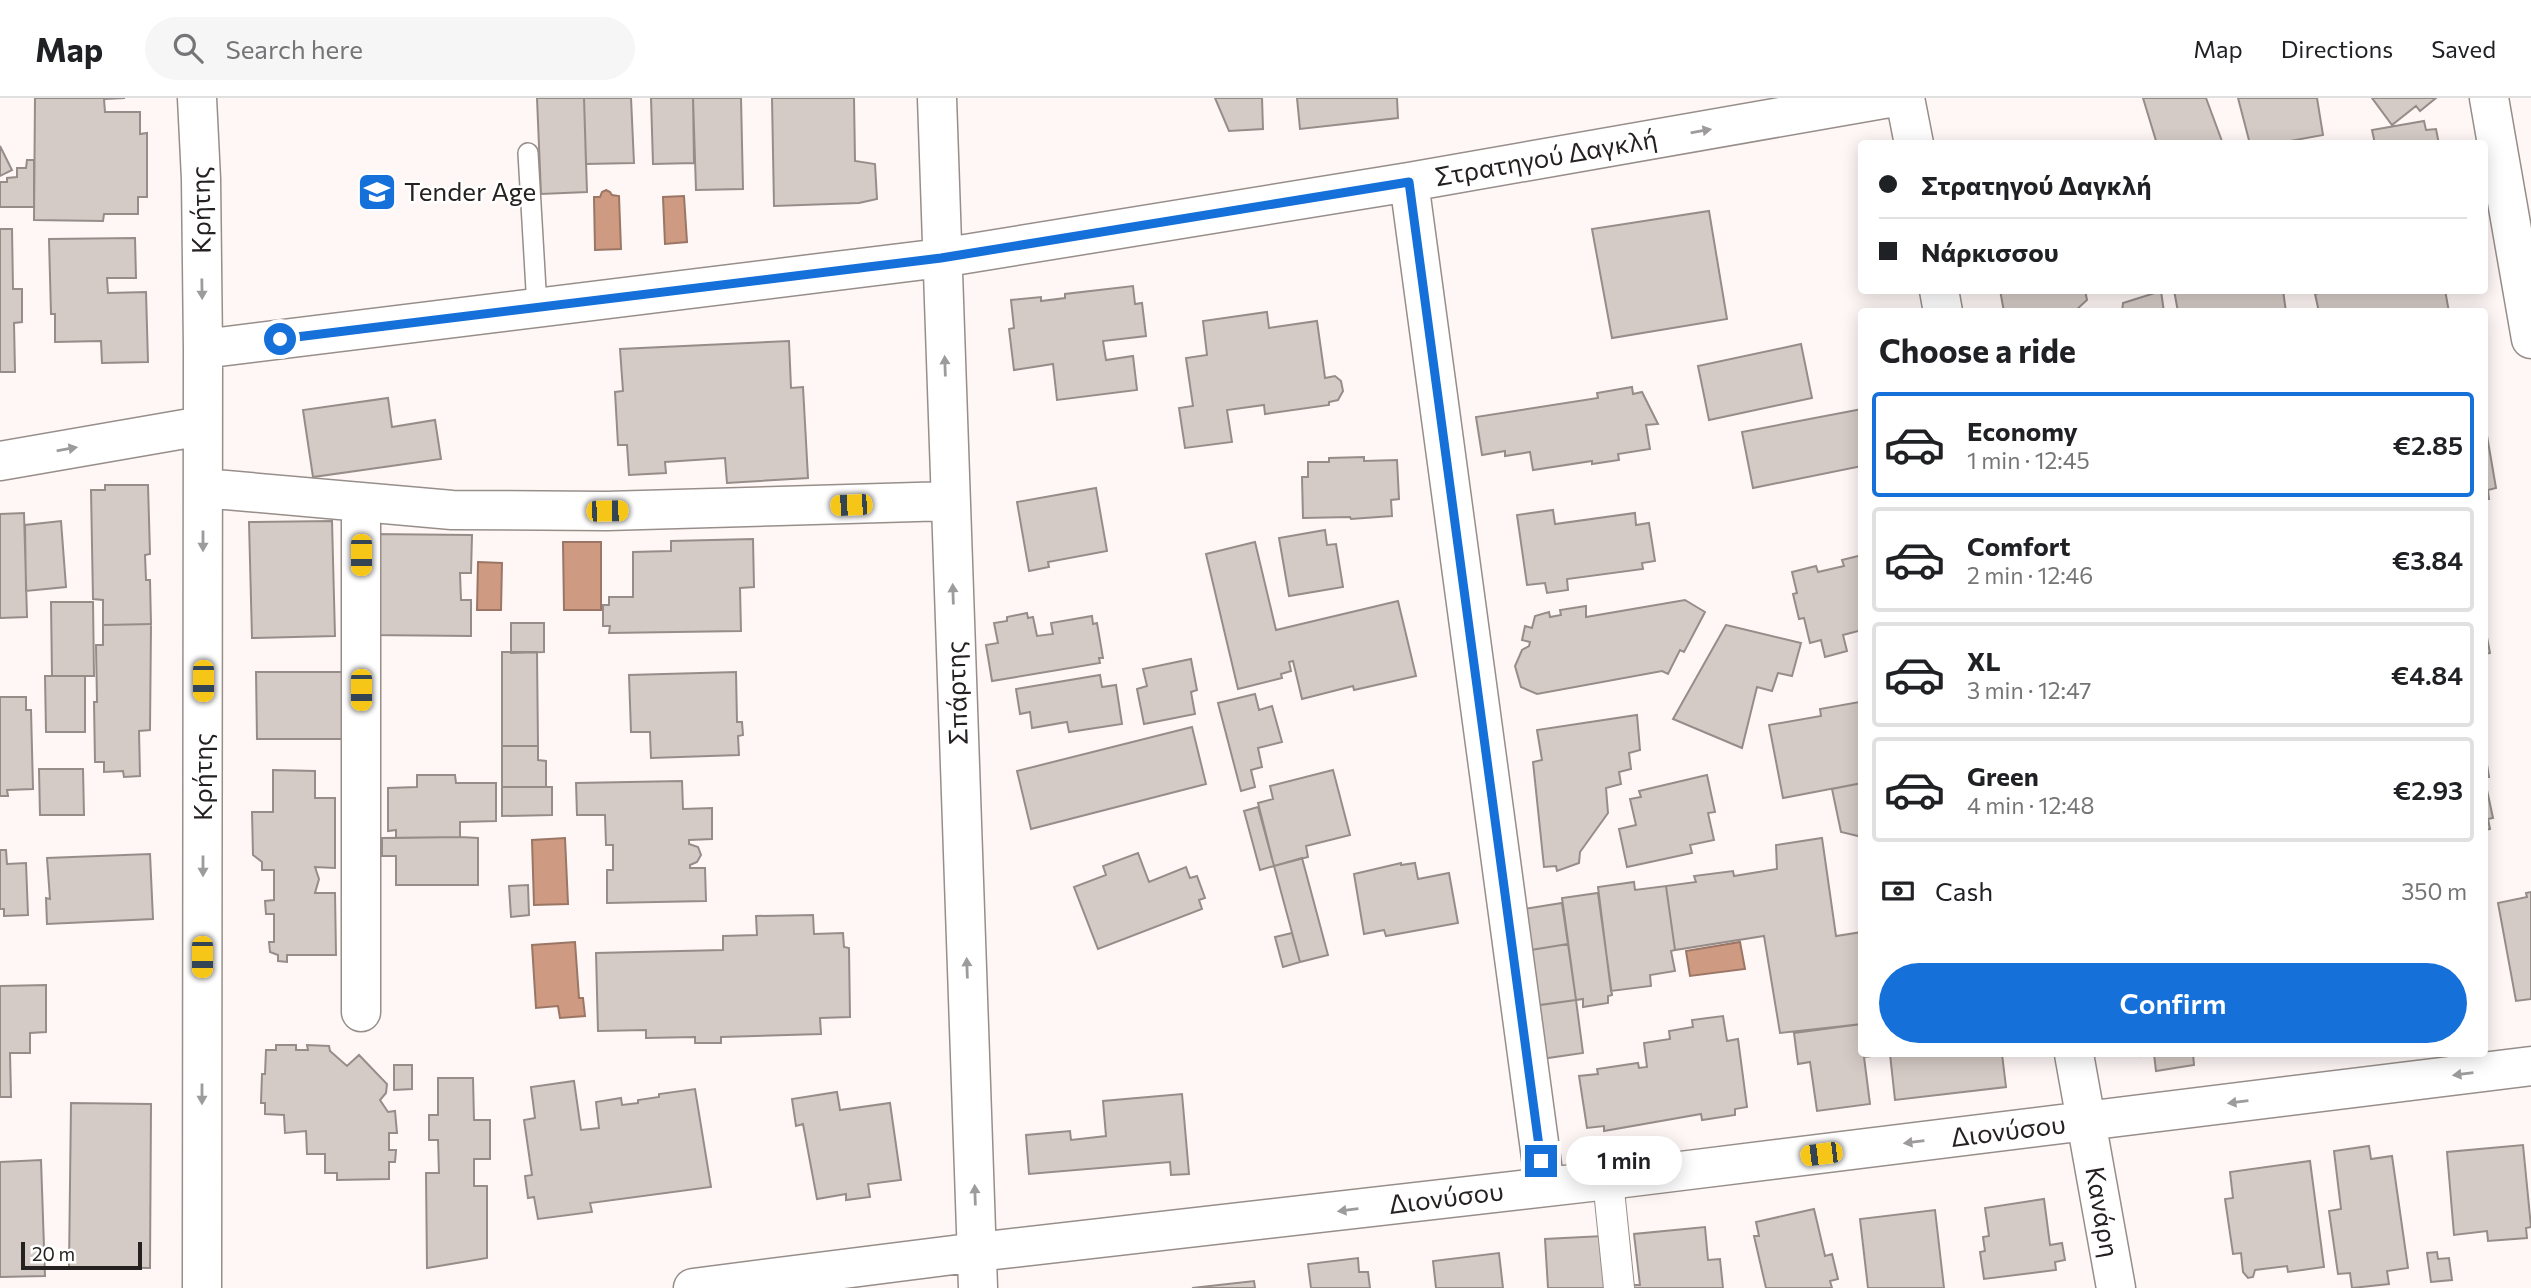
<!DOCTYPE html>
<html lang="en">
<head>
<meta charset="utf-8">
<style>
	body { margin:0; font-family:Commissioner,sans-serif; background:#f6f6f6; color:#202124; height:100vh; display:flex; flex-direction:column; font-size:26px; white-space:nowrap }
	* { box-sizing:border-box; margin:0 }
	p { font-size:23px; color:#757577 }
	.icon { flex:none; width:38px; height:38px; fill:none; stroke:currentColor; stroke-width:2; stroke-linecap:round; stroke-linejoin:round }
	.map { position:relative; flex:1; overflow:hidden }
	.details { position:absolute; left:1858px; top:210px; width:630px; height:749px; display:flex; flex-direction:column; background:#fff; border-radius:7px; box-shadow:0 4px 18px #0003 }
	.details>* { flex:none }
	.banner { position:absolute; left:1858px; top:42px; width:630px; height:154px; border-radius:7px; box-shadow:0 4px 18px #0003; display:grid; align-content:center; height:154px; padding:0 21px; background:#fff }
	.scale { position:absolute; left:21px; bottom:18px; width:121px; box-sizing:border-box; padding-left:7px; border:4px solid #252120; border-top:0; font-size:19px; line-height:24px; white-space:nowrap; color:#252120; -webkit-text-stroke:5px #fff; paint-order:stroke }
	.end { position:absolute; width:32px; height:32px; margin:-16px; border:9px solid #1570d9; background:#fff; box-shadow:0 0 0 4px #fff }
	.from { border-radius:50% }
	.bubble { position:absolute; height:49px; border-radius:24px; background:#fff; box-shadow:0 4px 18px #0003; font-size:23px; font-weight:600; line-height:49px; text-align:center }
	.car { position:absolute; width:21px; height:42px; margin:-21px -10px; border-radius:9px; box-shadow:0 0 5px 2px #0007; background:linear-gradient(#f5c518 24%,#345 0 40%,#f5c518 0 76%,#345 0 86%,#f5c518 0) }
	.banner b { display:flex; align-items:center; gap:24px; height:66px; font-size:26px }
	.banner b+b { border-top:2px solid #e0e0e0 }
	.banner i { width:18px; height:18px; background:#202124 }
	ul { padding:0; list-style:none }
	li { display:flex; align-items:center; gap:21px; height:105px; margin:0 14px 10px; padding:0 7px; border:4px solid #e0e0e0; border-radius:7px }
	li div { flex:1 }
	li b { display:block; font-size:26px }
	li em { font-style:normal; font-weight:600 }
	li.on { border-color:#1570d9 }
	li>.icon { width:63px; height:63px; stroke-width:1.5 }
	h2 { padding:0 21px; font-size:32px; line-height:84px }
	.pay { display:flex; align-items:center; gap:18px; height:77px; padding:0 21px; font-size:26px }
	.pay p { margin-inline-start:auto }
	.action { display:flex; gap:14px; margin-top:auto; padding:14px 21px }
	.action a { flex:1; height:80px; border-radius:42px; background:#1570d9; color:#fff; font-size:28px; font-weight:600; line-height:80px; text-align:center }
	header { display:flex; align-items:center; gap:42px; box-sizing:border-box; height:98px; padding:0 35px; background:#fff; border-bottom:2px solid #e0e0e0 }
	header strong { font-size:33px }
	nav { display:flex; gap:38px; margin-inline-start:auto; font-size:24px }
	.search { width:490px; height:63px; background:#f6f6f6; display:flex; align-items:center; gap:18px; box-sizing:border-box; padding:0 24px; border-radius:38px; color:#757577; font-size:26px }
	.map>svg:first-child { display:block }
</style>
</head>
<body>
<header>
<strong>Map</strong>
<div class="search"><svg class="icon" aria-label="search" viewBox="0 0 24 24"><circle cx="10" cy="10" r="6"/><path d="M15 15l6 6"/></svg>Search here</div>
<nav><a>Map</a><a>Directions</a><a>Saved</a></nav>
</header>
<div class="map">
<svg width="2531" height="1190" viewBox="0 0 2531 1190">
	<rect width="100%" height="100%" fill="#fef7f5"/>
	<path fill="#ce9a82" stroke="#9b7665" stroke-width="2" d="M606 92 610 94 612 97 619 98 621 151 595 152 594 99H600L602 94Z
		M684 98 687 144 665 146 663 99Z
		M563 444H601V512H564Z
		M478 464 502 465 501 512H477Z
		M565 740 568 806 534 807 532 742Z
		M575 844 579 900H583L585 918 560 920 558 908 536 910 532 847Z
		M1740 844 1745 871 1690 878 1686 853Z"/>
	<path fill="#d5cbc6" stroke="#968d89" stroke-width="2" d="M35 0H125L104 1 105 14H140V36L147 35V99H138V116H104L103 123 34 122Z
		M537 0H584L587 94 541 96Z
		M584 0H631L634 65 586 66Z
		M651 0H693L694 65 653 66Z
		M693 0H741L743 91 696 92Z
		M772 0H854L855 63 875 66 877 101 859 105 774 108Z
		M1215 0H1262L1263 31 1229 33Z
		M1297 0H1397L1398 20 1300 31Z
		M2143 0H2206L2223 46H2157Z
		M2238 0H2317L2323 37 2273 46H2250Z
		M2372 0H2436L2420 13 2416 8 2392 27Z
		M2424 23 2426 32 2436 31 2439 46H2375L2372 32Z
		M0 48 12 72 0 78Z
		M27 62H34V109H0V84H7V80L17 79V70H26Z
		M1709 113 1727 221 1612 240 1592 131Z
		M0 131H12L13 191H22V224L14 225 15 274H0Z
		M135 140 136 180H107L108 195 146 194 148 264 102 265 101 243 55 244V216H51L49 141Z
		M1133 188 1135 206 1142 205 1146 238 1103 243 1106 262 1133 258 1137 292 1057 302 1053 266 1014 272 1009 231 1014 230 1011 202 1041 199V203L1065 200V196Z
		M2000 192H2085L2087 202 2074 214H2004Z
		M2174 192H2283L2286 214H2178Z
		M2332 192H2445L2449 214H2319L2315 196Z
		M2161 193 2164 214H2122L2123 205Z
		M1267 214 1269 230 1317 223 1325 280 1335 278 1341 283 1343 293 1338 302 1329 304V307L1265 316 1264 307 1227 312 1232 344 1185 350 1179 310 1193 308 1186 260 1207 257 1203 223Z
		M789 243 791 290 803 289 808 380 727 385 725 360 665 364 666 375 629 377 627 347H618L615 294 623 293 620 251Z
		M1801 246 1812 300 1709 322 1698 268Z
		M1632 289 1633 296 1642 294 1658 326 1646 327 1650 351 1618 356 1619 362 1592 366V363L1533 372 1530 354 1505 358V353L1482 357 1476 319 1598 300 1597 295Z
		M388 300 392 329 435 322 441 361 313 379 303 312Z
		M1862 311V368L1753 390 1742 334Z
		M2485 326 2496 390 2488 392 2489 401H2485Z
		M1364 359V363L1397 362 1399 401 1391 402 1392 418 1351 421 1350 419 1303 420 1302 379H1308V364H1329V360Z
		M105 387H148L150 456 145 457 146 482H150L151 526 103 527V502L93 501 91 392H105Z
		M1096 390 1107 453 1048 464 1049 469 1029 473 1017 404Z
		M1553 412 1555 426 1635 415 1636 427 1649 425 1655 463 1642 465 1643 471 1567 481 1568 492 1547 495 1545 485 1527 487 1517 417Z
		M24 415 27 519 0 520V416Z
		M61 423 66 489 26 493 25 427Z
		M332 423 335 538 252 540 249 424Z
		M1325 432 1327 447 1336 446 1343 489 1289 498 1279 440Z
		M370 436 472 437 471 475H460L461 502H471V538L369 537Z
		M753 441 754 489 740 490 741 533 609 535 610 528H603V507H609V499H633V454L671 453V443Z
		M1255 444 1276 532 1398 503 1416 578 1354 592 1353 588 1302 601 1293 563 1289 564 1291 573 1281 576 1282 580 1238 591 1206 456Z
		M1862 457V532L1843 537 1847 553 1825 559 1821 542 1810 545 1804 520 1799 521 1793 496 1797 495 1792 474 1816 468 1818 474 1844 468 1842 462Z
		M1685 502 1705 514 1684 554 1680 552 1668 576 1662 573 1537 596 1521 589 1515 568 1522 552 1529 548 1530 544 1522 542 1525 528 1532 530 1535 518 1549 514 1550 519 1561 517 1560 512 1586 508V519Z
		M51 504H93L94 578H52Z
		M1027 515 1028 520 1033 519 1037 538 1053 536 1051 525 1092 518 1093 526 1097 525 1103 560H1099L1100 565 992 583 986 547 998 545 994 525 1007 523V519Z
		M511 525H544V554L511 555Z
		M151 526 150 632 139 633 140 678 124 679 123 673 104 674V664H95L94 604H97L96 547H103V527Z
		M1726 527 1801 545 1792 578 1778 575 1772 593 1757 589 1742 650 1673 621Z
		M2485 529 2490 555 2485 556Z
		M502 554H537L538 648H502Z
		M1191 561 1197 592 1191 594 1195 616 1144 626 1137 591 1147 588 1143 571Z
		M256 574H343L344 641H257Z
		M736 574 737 624H742L743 637 738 638 739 657 651 660 650 634H631L629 577Z
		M1100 577 1102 589 1116 587 1122 626 1069 634 1067 624 1032 630 1030 614 1020 616 1016 591Z
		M45 578H85V634H46Z
		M1255 596 1259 612 1272 608 1282 644 1258 650 1262 669 1251 672 1255 689 1241 693 1218 605Z
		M0 599H26V612H31L33 691 7 692 8 698H0Z
		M1859 604 1862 610V685L1783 700 1769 627 1821 618 1820 611Z
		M1637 617 1640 652 1629 655 1631 671 1619 674 1621 686 1606 690 1608 715 1580 754 1579 765 1557 773 1556 768 1544 769 1533 664 1542 662 1537 632Z
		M1192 629 1206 686 1031 731 1017 673Z
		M502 648H538V662L546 663V689H502Z
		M2485 654 2489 679H2485Z
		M39 671H83L84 717H40Z
		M273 672 315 673V700H335V770L315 769 319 781 315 795H335L336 857H287V864L278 863V857L270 854 269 844H274V816H266L265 803 274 802V772H262V764L253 757 252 714H273Z
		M1333 672 1350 737 1306 748 1308 759 1274 768 1258 705 1273 701 1270 688Z
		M417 677H455L456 685H496V723L460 724V739L396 740V732L388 733V690L417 689Z
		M1707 677 1715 714 1708 715 1714 742 1690 747 1692 755 1627 769 1619 731 1636 727 1630 701 1641 699 1639 693Z
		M682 683 683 711 712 710V741L689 742V746L698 749 701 757 697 764 690 767V770H705L706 803 607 805V772H613V747H606L605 717H577L576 685Z
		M1862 685V739L1841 734 1832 691Z
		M502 689H552V717L502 718Z
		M2485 692H2487L2493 720 2488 721 2490 731 2485 732Z
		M1258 709 1274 768 1260 772 1244 713Z
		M460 739 478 740V787H396V758H382V740Z
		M1822 740 1836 838 1862 834V926L1780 935 1764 838 1675 852 1666 788 1696 784 1694 778 1733 773 1734 778 1777 771 1776 747Z
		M0 752H6L7 766 26 765 28 817 4 818V811H0Z
		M1138 755 1149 784 1186 769 1190 780 1197 778 1205 800 1199 802 1202 811 1098 851 1074 789 1106 777 1103 768Z
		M150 756 153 821 47 826 46 800 50 801 47 760Z
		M1302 760 1328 857 1300 864 1274 768Z
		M1401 765V767L1415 765 1418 781 1449 775 1458 825 1386 838 1384 832 1364 836 1354 776Z
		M1634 784 1635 792 1666 788 1675 852 1671 853 1675 873 1650 877 1651 888 1611 893 1598 789Z
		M528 787 529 817 511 819 509 788Z
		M2531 794V901L2516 903 2498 805 2527 799 2526 795Z
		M1598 795 1612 897 1608 898V905L1583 909V901L1576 902 1562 800Z
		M1562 805 1568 846 1524 853 1518 812Z
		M813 817 814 836 843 835 844 849 849 850 850 919 820 920 821 936 721 939V945H695V939L646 940V932L598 933 596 855 723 852V838L757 837 756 818Z
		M1292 835 1300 864 1283 869 1275 839Z
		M1568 846 1576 902 1539 907 1531 852Z
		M46 887V934L30 935V955H10L11 999H0V888Z
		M1576 902 1583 955 1541 961 1534 908Z
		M1723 918 1727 943 1738 941 1747 1009 1735 1011V1017L1702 1022 1701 1016 1604 1033V1028L1587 1030 1579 978 1598 976 1597 971 1638 965 1639 970 1647 969 1644 945 1670 941 1669 933 1693 929 1692 922Z
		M1862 926V956H1871L1872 958 1864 959 1870 1006 1817 1013 1810 964 1798 966 1794 935Z
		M276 947H296V952H308L307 947 329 948 330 953 347 968 359 957 387 986 386 995 380 1002 388 1014 395 1013 397 1035H389V1052H396L395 1064H389V1081L337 1082V1075H325V1056H307L306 1033 285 1035 284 1017 265 1016V1005H261L262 976H265L266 952H276Z
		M1890 956H2002L2006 989 1895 1002Z
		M2140 956H2193L2194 967 2156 973 2154 956 2140 958Z
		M394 967H412V991L394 992Z
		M438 980H473L474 1022H490V1061H474V1088H487V1160L427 1170 426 1075H439L438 1042H429V1017H438Z
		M574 983 581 1032 599 1030 596 1004 621 1000 622 1007 638 1005V1002L659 999V996L695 991 711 1089 590 1105 592 1114 538 1121 534 1099 528 1100 525 1078 532 1077 524 1022 535 1020 531 989Z
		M837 994 840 1012 890 1005 901 1082 868 1086 870 1099 846 1102V1096L817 1101 803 1026 796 1028 792 1001Z
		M1182 996 1189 1076 1171 1077 1170 1064 1029 1076 1026 1037 1070 1033 1071 1042 1106 1038 1103 1003Z
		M71 1005 151 1006 150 1170 69 1169Z
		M2523 1047 2531 1129 2526 1130 2527 1140 2488 1143 2487 1133 2454 1137 2447 1054Z
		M2369 1048 2371 1061 2392 1058 2408 1170 2387 1173 2389 1186 2352 1190 2350 1175 2338 1176 2329 1113 2341 1111 2334 1053Z
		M41 1062 45 1178 0 1179V1064Z
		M2310 1063 2324 1169 2288 1174 2287 1168 2255 1172 2253 1179 2248 1180 2243 1174 2241 1155 2233 1156 2225 1101 2233 1100 2230 1074Z
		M2044 1101 2050 1147 2062 1145 2065 1162 2055 1164 2056 1172 1984 1181 1980 1154 1985 1153 1983 1139 1989 1138 1985 1110Z
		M1814 1111 1825 1158 1832 1156 1838 1181 1830 1183 1832 1190H1766L1754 1138H1759L1756 1124Z
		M1935 1112 1944 1190H1868L1860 1121Z
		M1705 1129 1708 1162 1720 1161 1723 1190H1631V1187H1640L1634 1136Z
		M1603 1138 1607 1190H1548L1545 1141Z
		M2437 1154 2438 1161 2449 1160 2452 1182 2431 1184 2427 1155Z
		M1499 1155 1503 1190H1436L1433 1163Z
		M1358 1160 1359 1174H1368L1370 1190H1311L1308 1166Z
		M1254 1183 1255 1190H1192Z"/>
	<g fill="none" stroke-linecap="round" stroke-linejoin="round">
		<g stroke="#978e8a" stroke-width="22">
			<path id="service" d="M528 55 537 209"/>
		</g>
		<g stroke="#978e8a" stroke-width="32">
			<path id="pedestrian" d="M1608 1082 1619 1190"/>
		</g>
		<g stroke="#978e8a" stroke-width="41">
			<path id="minor" d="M197 0 201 81 203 251 202 1190
				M937 0 978 1190
				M1905 0 1914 46
				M2489 0 2531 241
				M1409 84 1545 1089
				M1939 192 1943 214
				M203 251 941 160 1409 84 1889 0
				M0 363 202 328
				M203 390 452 412 607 413 950 403
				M361 404V914
				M2074 956 2116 1190
				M693 1190 977 1154 1608 1082 2531 968"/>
		</g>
		<use href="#service" stroke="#fff" stroke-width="19"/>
		<use href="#pedestrian" stroke="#fff" stroke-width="30"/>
		<use href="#minor" stroke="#fff" stroke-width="38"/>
	</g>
	<defs><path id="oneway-solid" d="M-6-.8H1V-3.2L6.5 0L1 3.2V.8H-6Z" transform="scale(1.75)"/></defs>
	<g fill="#9d9b9b">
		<use href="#oneway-solid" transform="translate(1701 33) rotate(-10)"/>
		<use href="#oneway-solid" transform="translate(202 191) rotate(89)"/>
		<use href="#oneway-solid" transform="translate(945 268) rotate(-92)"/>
		<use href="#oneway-solid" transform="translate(67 351) rotate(-10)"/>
		<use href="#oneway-solid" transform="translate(203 443) rotate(90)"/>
		<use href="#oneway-solid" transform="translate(953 496) rotate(-92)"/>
		<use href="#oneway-solid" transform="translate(203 768) rotate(90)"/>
		<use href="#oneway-solid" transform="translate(967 870) rotate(-92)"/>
		<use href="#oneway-solid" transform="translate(2463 976) rotate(173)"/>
		<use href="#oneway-solid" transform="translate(202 996) rotate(90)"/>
		<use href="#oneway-solid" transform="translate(2238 1004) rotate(173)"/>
		<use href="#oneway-solid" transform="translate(1914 1044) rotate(173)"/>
		<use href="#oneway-solid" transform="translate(975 1097) rotate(-92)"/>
		<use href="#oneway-solid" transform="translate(1348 1112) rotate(173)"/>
	</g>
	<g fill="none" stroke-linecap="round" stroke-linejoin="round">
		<path stroke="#1570d9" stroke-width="9" d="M280 241 941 160 1409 84 1541 1063"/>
	</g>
	<defs>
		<g id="school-square" transform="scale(2.0125)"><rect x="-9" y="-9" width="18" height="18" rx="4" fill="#1570d9" stroke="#fff"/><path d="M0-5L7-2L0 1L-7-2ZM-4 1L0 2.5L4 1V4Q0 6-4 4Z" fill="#fff"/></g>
	</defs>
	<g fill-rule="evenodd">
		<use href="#school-square" x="377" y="94"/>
	</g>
	<g text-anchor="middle" stroke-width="5" stroke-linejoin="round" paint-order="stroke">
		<g font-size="26" fill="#252120" stroke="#fff">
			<text transform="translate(1546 60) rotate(-10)" y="9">Στρατηγού Δαγκλή</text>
			<text transform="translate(201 112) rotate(-91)" y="9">Κρήτης</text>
			<text transform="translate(957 595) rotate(-92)" y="9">Σπάρτης</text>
			<text transform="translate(203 679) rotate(-90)" y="9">Κρήτης</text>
			<text transform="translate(2008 1033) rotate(-7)" y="9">Διονύσου</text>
			<text transform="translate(1446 1100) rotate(-7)" y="9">Διονύσου</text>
			<text transform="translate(2102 1114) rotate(80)" y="9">Κανάρη</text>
		</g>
		<g font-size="26" fill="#252120" stroke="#fff" text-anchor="start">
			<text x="404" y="103">Tender Age</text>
		</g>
	</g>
</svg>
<div class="scale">20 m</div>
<i class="end from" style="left:280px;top:241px"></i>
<i class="end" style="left:1541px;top:1063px"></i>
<div class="bubble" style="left:1566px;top:1038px;width:116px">1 min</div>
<i class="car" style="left:851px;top:407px;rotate:268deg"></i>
<i class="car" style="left:607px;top:413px;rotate:89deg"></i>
<i class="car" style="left:361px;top:457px;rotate:180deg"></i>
<i class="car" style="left:203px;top:583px;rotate:180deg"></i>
<i class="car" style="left:361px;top:592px;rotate:180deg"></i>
<i class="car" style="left:202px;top:859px;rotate:180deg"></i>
<i class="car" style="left:1821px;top:1056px;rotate:263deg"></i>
<div class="banner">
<b><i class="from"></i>Στρατηγού Δαγκλή</b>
<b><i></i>Νάρκισσου</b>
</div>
<section class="details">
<h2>Choose a ride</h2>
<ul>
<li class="on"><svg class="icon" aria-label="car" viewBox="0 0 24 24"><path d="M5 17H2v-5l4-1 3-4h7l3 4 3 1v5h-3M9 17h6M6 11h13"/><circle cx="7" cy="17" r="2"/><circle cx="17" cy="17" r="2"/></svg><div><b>Economy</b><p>1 min · 12:45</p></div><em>€2.85</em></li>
<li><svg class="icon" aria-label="car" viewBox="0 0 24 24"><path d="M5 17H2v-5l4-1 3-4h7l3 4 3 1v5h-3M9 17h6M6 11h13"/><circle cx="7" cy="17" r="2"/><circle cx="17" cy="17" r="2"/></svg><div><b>Comfort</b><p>2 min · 12:46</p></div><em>€3.84</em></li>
<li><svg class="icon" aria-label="car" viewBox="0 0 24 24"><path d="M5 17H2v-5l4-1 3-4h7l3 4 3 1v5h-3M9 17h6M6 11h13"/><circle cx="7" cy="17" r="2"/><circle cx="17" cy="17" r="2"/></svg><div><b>XL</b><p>3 min · 12:47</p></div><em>€4.84</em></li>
<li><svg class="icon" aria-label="car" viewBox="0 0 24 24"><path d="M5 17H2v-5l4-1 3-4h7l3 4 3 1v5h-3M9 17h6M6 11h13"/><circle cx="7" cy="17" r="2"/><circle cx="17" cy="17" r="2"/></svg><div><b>Green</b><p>4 min · 12:48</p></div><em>€2.93</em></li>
</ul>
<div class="pay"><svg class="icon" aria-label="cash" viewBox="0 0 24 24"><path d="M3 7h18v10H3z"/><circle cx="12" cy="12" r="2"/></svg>Cash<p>350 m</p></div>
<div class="action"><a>Confirm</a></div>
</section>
</div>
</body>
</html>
